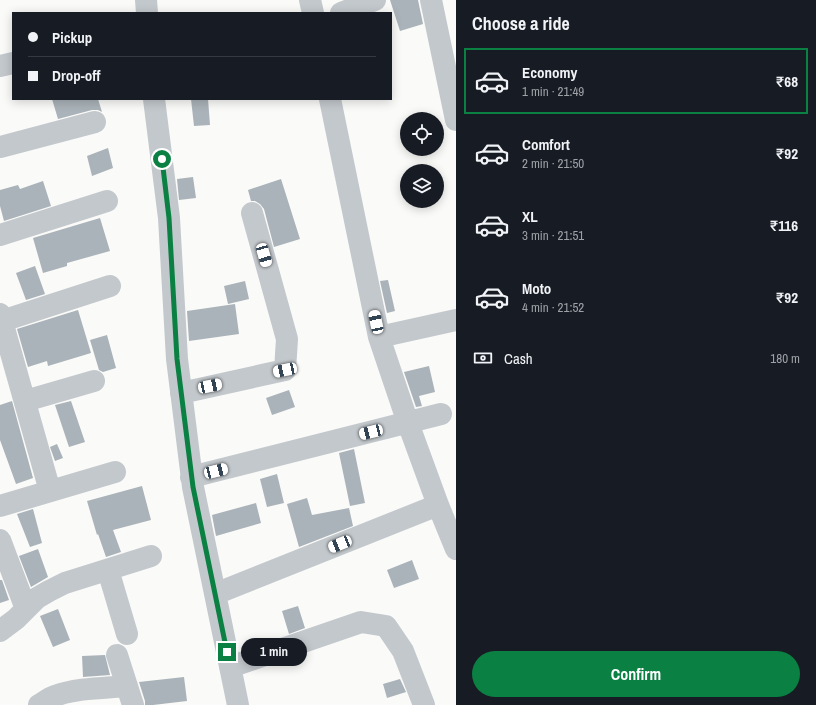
<!DOCTYPE html>
<html lang="en">
<head>
<meta charset="utf-8">
<style>
	body { margin:0; font-family:"Archivo Narrow",sans-serif; background:#20242c; color:#f1f3f6; height:100vh; display:flex; flex-direction:column; font-size:15px; white-space:nowrap }
	* { box-sizing:border-box; margin:0 }
	p { font-size:13px; color:#9ea1a6 }
	.icon { flex:none; width:22px; height:22px; fill:none; stroke:currentColor; stroke-width:2; stroke-linecap:round; stroke-linejoin:round }
	.map { position:relative; flex:1; overflow:hidden }
	.side { display:flex; flex-direction:column; background:#171b24; width:360px }
	.side>* { flex:none }
	.guide { position:absolute; left:12px; top:12px; width:380px; height:88px; border-radius:0px; box-shadow:0 2px 10px #0003; display:grid; align-content:center; height:88px; padding:0 16px; background:#171b24 }
	.fabs { position:absolute; left:400px; top:112px; display:grid; gap:8px }
	.fabs a { display:grid; place-items:center; width:44px; height:44px; border-radius:50%; background:#171b24; box-shadow:0 2px 10px #0003; font-size:20px }
	.end { position:absolute; width:18px; height:18px; margin:-9px; border:5px solid #0b8043; background:#fff; box-shadow:0 0 0 2px #fff }
	.from { border-radius:50% }
	.bubble { position:absolute; height:28px; border-radius:14px; background:#171b24; box-shadow:0 2px 10px #0003; font-size:13px; font-weight:700; line-height:28px; text-align:center }
	.car { position:absolute; width:12px; height:24px; margin:-12px -6px; border-radius:5px; box-shadow:0 0 3px 1px #0007; background:linear-gradient(#fff 24%,#345 0 40%,#fff 0 76%,#345 0 86%,#fff 0) }
	.guide b { display:flex; align-items:center; gap:14px; height:38px; font-size:15px }
	.guide b+b { border-top:1px solid #363941 }
	.guide i { width:10px; height:10px; background:#f1f3f6 }
	ul { padding:0; list-style:none }
	li { display:flex; align-items:center; gap:12px; height:66px; margin:0 8px 6px; padding:0 8px; border:2px solid transparent; border-radius:0px }
	li div { flex:1 }
	li b { display:block; font-size:15px }
	li em { font-style:normal; font-weight:700 }
	li.on { border-color:#0b8043 }
	li>.icon { width:36px; height:36px; stroke-width:1.5 }
	h2 { padding:0 16px; font-size:18px; line-height:48px }
	.pay { display:flex; align-items:center; gap:10px; height:44px; padding:0 16px; font-size:15px }
	.pay p { margin-inline-start:auto }
	.primary-button { display:flex; gap:8px; margin-top:auto; padding:8px 16px }
	.primary-button a { flex:1; height:46px; border-radius:24px; background:#0b8043; color:#fff; font-size:16px; font-weight:700; line-height:46px; text-align:center }
	main { display:flex; flex:1; min-height:0 }
	.map>svg:first-child { display:block }
</style>
</head>
<body>
<main>
<div class="map">
<svg width="456" height="705" viewBox="0 0 456 705">
	<rect width="100%" height="100%" fill="#fafaf8"/>
	<path fill="#aab3b9" d="M390 0H418L423 24 400 31Z
		M52 99H98L102 112 98 110H92L58 119Z
		M191 99H208L210 125 194 126Z
		M108 148 113 168 92 176 87 156Z
		M193 177 196 198 179 200 177 179Z
		M281 179 300 239 274 247 264 209 260 204 255 201H251L248 190Z
		M43 181 51 206 4 221 0 206V190L18 185 20 189Z
		M100 218 110 251 67 263V266L43 273 33 238Z
		M35 266 45 294 26 300 16 273Z
		M388 280 395 311 387 313 380 281Z
		M245 281 249 299 228 304 224 286Z
		M235 304 239 334 189 341 187 311Z
		M78 310 91 353 48 366 47 361 28 367 17 329Z
		M107 335 116 368 103 372 99 370 90 340Z
		M429 366 435 392 419 396 422 406 416 407 404 372Z
		M289 390 295 407 272 415 266 398Z
		M12 401 33 478 16 484 0 440V405Z
		M71 401 85 442 69 447 55 405Z
		M57 444 63 458 55 461 50 447Z
		M354 449 365 503 350 506 339 453Z
		M277 474 284 503 267 507 260 479Z
		M142 486 151 520 113 530 121 552 106 557 98 534 97 535 87 501Z
		M307 498 312 515 349 508 353 526 299 547 287 504Z
		M256 503 261 523 216 536 212 515Z
		M33 509 42 543 30 547 17 514Z
		M38 549 48 577 31 587 19 556Z
		M412 560 419 579 394 588 387 570Z
		M0 580H2L9 600 0 603Z
		M298 606 305 628 289 634 282 611Z
		M58 609 70 640 53 647 40 616Z
		M105 655 110 675 83 677 82 656Z
		M184 677 187 701 153 705H145V701L139 682Z
		M400 679 406 692 387 698 383 684Z"/>
	<g fill="none" stroke-linecap="round" stroke-linejoin="round">
		<path stroke="#c3c8cc" stroke-width="22" d="M146 0 147 13
			M310 0 313 13
			M431 0 456 120
			M341 13 375 0
			M0 66 13 63
			M154 99 169 218 177 359 193 487 238 705
			M330 99 379 337 408 423 438 505
			M0 147 95 122
			M0 235 107 201
			M0 314 50 491
			M2 321 110 286
			M379 337 456 320
			M181 393 285 370 287 339 252 213
			M25 401 94 381
			M191 477 441 414
			M0 506 115 472
			M0 540 26 609
			M108 570 127 634
			M215 594 438 505 456 549
			M0 631 16 619 37 598 49 591 65 583 151 556
			M117 655 133 705
			M230 667 361 622 386 626 403 651 424 705
			M39 705C44 702 49 698 55 696 76 688 105 688 127 686"/>
	</g>
	<g fill="none" stroke-linecap="round" stroke-linejoin="round">
		<path stroke="#0b8043" stroke-width="5" d="M162 159 169 218 177 359 193 487 227 652"/>
	</g>
</svg>
<div class="fabs">
<a><svg class="icon" aria-label="locate" viewBox="0 0 24 24"><circle cx="12" cy="12" r="6"/><path d="M12 2v4M12 18v4M2 12h4M18 12h4"/></svg></a>
<a><svg class="icon" aria-label="layers" viewBox="0 0 24 24"><path d="M12 4l9 5-9 5-9-5zM3 14l9 5 9-5"/></svg></a>
</div>
<i class="end from" style="left:162px;top:159px"></i>
<i class="end" style="left:227px;top:652px"></i>
<div class="bubble" style="left:241px;top:638px;width:66px">1 min</div>
<i class="car" style="left:264px;top:255px;rotate:164deg"></i>
<i class="car" style="left:376px;top:322px;rotate:348deg"></i>
<i class="car" style="left:285px;top:370px;rotate:258deg"></i>
<i class="car" style="left:210px;top:386px;rotate:78deg"></i>
<i class="car" style="left:371px;top:432px;rotate:256deg"></i>
<i class="car" style="left:216px;top:471px;rotate:76deg"></i>
<i class="car" style="left:340px;top:544px;rotate:248deg"></i>
<div class="guide">
<b><i class="from"></i>Pickup</b>
<b><i></i>Drop-off</b>
</div>
</div>
<section class="side">
<h2>Choose a ride</h2>
<ul>
<li class="on"><svg class="icon" aria-label="car" viewBox="0 0 24 24"><path d="M5 17H2v-5l4-1 3-4h7l3 4 3 1v5h-3M9 17h6M6 11h13"/><circle cx="7" cy="17" r="2"/><circle cx="17" cy="17" r="2"/></svg><div><b>Economy</b><p>1 min · 21:49</p></div><em>₹68</em></li>
<li><svg class="icon" aria-label="car" viewBox="0 0 24 24"><path d="M5 17H2v-5l4-1 3-4h7l3 4 3 1v5h-3M9 17h6M6 11h13"/><circle cx="7" cy="17" r="2"/><circle cx="17" cy="17" r="2"/></svg><div><b>Comfort</b><p>2 min · 21:50</p></div><em>₹92</em></li>
<li><svg class="icon" aria-label="car" viewBox="0 0 24 24"><path d="M5 17H2v-5l4-1 3-4h7l3 4 3 1v5h-3M9 17h6M6 11h13"/><circle cx="7" cy="17" r="2"/><circle cx="17" cy="17" r="2"/></svg><div><b>XL</b><p>3 min · 21:51</p></div><em>₹116</em></li>
<li><svg class="icon" aria-label="car" viewBox="0 0 24 24"><path d="M5 17H2v-5l4-1 3-4h7l3 4 3 1v5h-3M9 17h6M6 11h13"/><circle cx="7" cy="17" r="2"/><circle cx="17" cy="17" r="2"/></svg><div><b>Moto</b><p>4 min · 21:52</p></div><em>₹92</em></li>
</ul>
<div class="pay"><svg class="icon" aria-label="cash" viewBox="0 0 24 24"><path d="M3 7h18v10H3z"/><circle cx="12" cy="12" r="2"/></svg>Cash<p>180 m</p></div>
<div class="primary-button"><a>Confirm</a></div>
</section>
</main>
</body>
</html>
